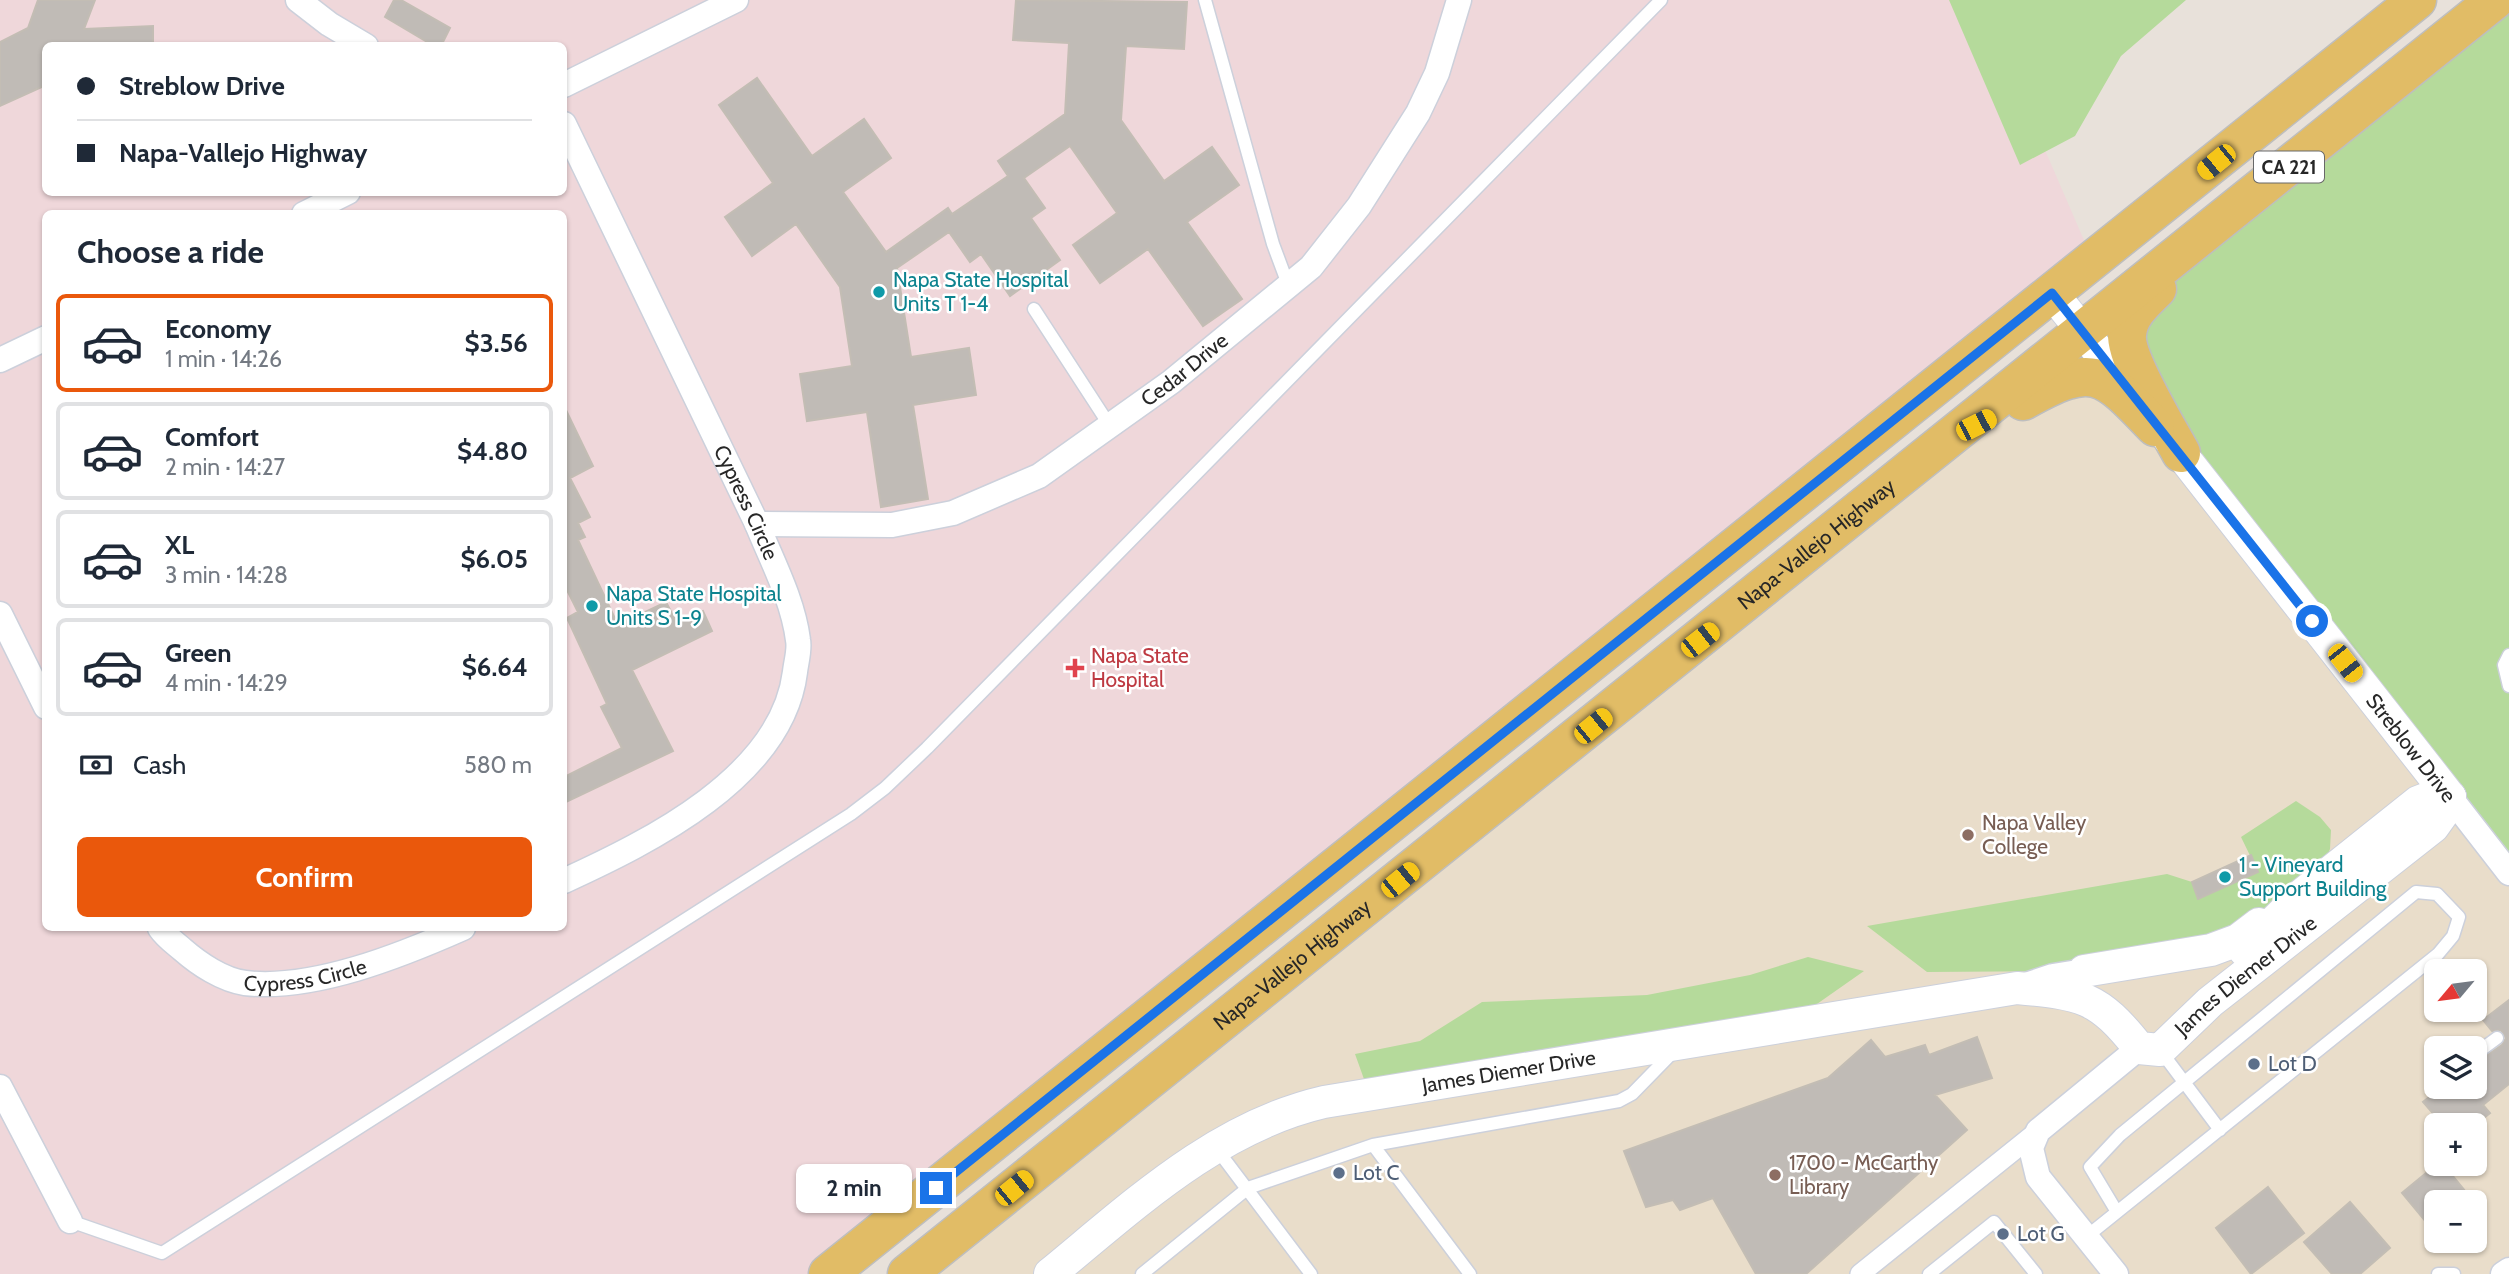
<!DOCTYPE html>
<html lang="en">
<head>
<meta charset="utf-8">
<style>
	body { margin:0; font-family:Cabin,sans-serif; background:#f2f2f3; color:#1f2937; height:100vh; display:flex; flex-direction:column; font-size:26px; white-space:nowrap }
	* { box-sizing:border-box; margin:0 }
	p { font-size:23px; color:#747a83 }
	.icon { flex:none; width:38px; height:38px; fill:none; stroke:currentColor; stroke-width:2; stroke-linecap:round; stroke-linejoin:round }
	.map { position:relative; flex:1; overflow:hidden }
	.side { position:absolute; left:42px; top:210px; width:525px; height:721px; display:flex; flex-direction:column; background:#fff; border-radius:10px; box-shadow:0 2px 5px #0004 }
	.side>* { flex:none }
	.guide { position:absolute; left:42px; top:42px; width:525px; height:154px; border-radius:10px; box-shadow:0 2px 5px #0004; display:grid; align-content:center; height:154px; padding:0 35px; background:#fff }
	.needle { width:46px; rotate:241deg }
	.fabs { position:absolute; left:2424px; top:959px; display:grid; gap:14px }
	.fabs a { display:grid; place-items:center; width:63px; height:63px; border-radius:10px; background:#fff; box-shadow:0 2px 5px #0004; font-size:35px }
	.end { position:absolute; width:32px; height:32px; margin:-16px; border:9px solid #1a73e8; background:#fff; box-shadow:0 0 0 4px #fff }
	.from { border-radius:50% }
	.bubble { position:absolute; height:49px; border-radius:10px; background:#fff; box-shadow:0 2px 5px #0004; font-size:23px; font-weight:800; line-height:49px; text-align:center }
	.car { position:absolute; width:21px; height:42px; margin:-21px -10px; border-radius:9px; box-shadow:0 0 5px 2px #0007; background:linear-gradient(#f5c518 24%,#345 0 40%,#f5c518 0 76%,#345 0 86%,#f5c518 0) }
	.guide b { display:flex; align-items:center; gap:24px; height:66px; font-size:26px }
	.guide b+b { border-top:2px solid #e0e1e3 }
	.guide i { width:18px; height:18px; background:#1f2937 }
	ul { padding:0; list-style:none }
	li { display:flex; align-items:center; gap:21px; height:98px; margin:0 14px 10px; padding:0 21px; border:4px solid #e0e1e3; border-radius:10px }
	li div { flex:1 }
	li b { display:block; font-size:26px }
	li em { font-style:normal; font-weight:800 }
	li.active { border-color:#ea580c }
	li>.icon { width:63px; height:63px; stroke-width:1.5 }
	h2 { padding:0 35px; font-size:32px; line-height:84px }
	.pay { display:flex; align-items:center; gap:18px; height:77px; padding:0 35px; font-size:26px }
	.pay p { margin-inline-start:auto }
	.button { display:flex; gap:14px; margin-top:auto; padding:14px 35px }
	.button a { flex:1; height:80px; border-radius:10px; background:#ea580c; color:#fff; font-size:28px; font-weight:800; line-height:80px; text-align:center }
	.map>svg:first-child { display:block }
</style>
</head>
<body>
<div class="map">
<svg width="2509" height="1274" viewBox="0 0 2509 1274">
	<rect width="100%" height="100%" fill="#e8e1da"/>
	<path fill="#e9ddca" fill-rule="evenodd" d="M2101 380 2509 873V1274H907L2019 403ZM2436 971H2474V1010H2436ZM2436 1048H2474V1087H2436ZM2436 1125H2474V1164H2436ZM2436 1202H2474V1241H2436Z"/>
	<path fill="#efd7da" fill-rule="evenodd" d="M0 0H1980L2093 261 828 1274H0ZM46 46H564V192H46ZM46 214H564V928H46Z"/>
	<path fill="#b5da9b" d="M1949 0H2186L2121 56 2075 136 2020 165Z
		M2509 0V873L2181 453 2134 312Z
		M2296 801 2320 817 2331 830 2330 849 2316 883 2266 918 2084 971 1927 972 1867 926 2167 874 2192 882 2198 899 2258 872 2241 837Z
		M1808 957 1864 971 1787 1025 1369 1093 1355 1054 1420 1041 1482 1002 1647 995 1750 975Z"/>
	<path fill="#c0bbb6" stroke="#c3bdb4" stroke-width="2" d="M38 0H95L84 29 153 26V46H46V85L0 106V42L28 28Z
		M394 0H401L450 28 441 46H434L385 17Z
		M1016 0 1187 2 1184 49 1126 46 1121 120 1164 181 1212 147 1239 185 1187 222 1242 299 1203 326 1148 249 1100 283 1073 245 1117 213 1070 146 1024 178 1045 208 1031 218 1060 260 1010 296 981 254 970 262 949 232 897 268 911 357 969 348 976 395 913 405 928 499 881 507 867 412 807 421 800 374 852 366 840 287 796 224 752 256 725 217 773 183 719 105 757 78 812 156 864 119 891 158 843 192 886 252 948 208 952 214 1008 176 998 161 1065 114 1069 43 1013 40Z
		M564 406 593 466 570 478 590 517 578 523 585 537 578 540 618 625 666 602 677 623 703 611 712 631 632 670 673 751 564 803V777L622 748 601 707 607 704 567 618 578 612 564 584Z
		M2251 855 2258 872 2198 899 2192 882Z
		M2509 1000V1084L2483 1105 2490 1113 2475 1125H2443L2423 1102 2442 1087H2474V1064L2502 1045 2506 1038 2501 1030 2492 1031 2483 1020Z
		M1977 1037 1992 1078 1935 1095 1967 1130 1806 1274H1756L1713 1198 1680 1210 1673 1200 1646 1207 1624 1151 1828 1078 1871 1040 1885 1057 1925 1045 1929 1055Z
		M2437 1164H2443L2466 1192 2454 1202H2436V1234L2402 1193Z
		M2268 1187 2304 1233 2251 1274 2216 1228Z
		M2350 1202 2390 1248 2360 1274H2332L2304 1242Z"/>
	<g fill="none" stroke-linecap="round" stroke-linejoin="round">
		<g stroke="#ccd0db" stroke-width="15">
			<path id="service" d="M1205 0 1273 244 1289 287
				M1034 309 1110 426
				M2509 655 2504 665 2509 686
				M2160 1050 2220 1130
				M2474 1055 2497 1038
				M1373 1145 1619 1101 1632 1094 1674 1051
				M1216 1148 1311 1274
				M70 1221 162 1253 851 814 885 788 927 748 1661 0
				M2086 1237 2438 954 2453 936 2459 917 2437 894 2416 892 2120 1135 2090 1167 2117 1212
				M1142 1274 1248 1188 1373 1145 1470 1274
				M1929 1274 1994 1222 2036 1274
				M2438 1274H2454"/>
		</g>
		<g stroke="#ccd0db" stroke-width="22">
			<path id="pedestrian" d="M1860 1274 2038 1131"/>
		</g>
		<g stroke="#ccd0db" stroke-width="27">
			<g id="minor">
				<path d="M298 0 329 24 366 46"/>
				<path d="M564 85 736 0"/>
				<path id="s1" d="M564 124 757 524C772 561 793 600 798 640 800 650 796 662 795 672 782 777 649 842 564 881"/>
				<path d="M304 214 348 192"/>
				<path d="M0 360 46 338"/>
				<path id="s2" d="M757 524 892 525 953 513 1039 476 1171 382 1311 267 1359 206 1418 113 1437 73 1459 0"/>
				<path d="M0 614 46 707"/>
				<path d="M2450 797 2509 873"/>
				<path id="s3" d="M160 928C166 937 175 943 183 950 199 964 223 980 245 983 313 991 402 955 463 928"/>
				<path d="M2020 987 2053 976 2084 971"/>
				<path d="M0 1087 70 1221"/>
				<path d="M2116 1274 2038 1177 2031 1148 2038 1131 2139 1048"/>
				<path d="M2503 1274 2509 1270"/>
			</g>
		</g>
		<g stroke="#ccd0db" stroke-width="34">
			<g id="tertiary">
				<path d="M2052 293 2132 393"/>
				<path d="M2167 436 2450 797"/>
				<path d="M2245 951 2299 897 2418 802 2431 797H2450"/>
				<path d="M2084 971 2211 950 2238 940 2259 924"/>
				<path id="s4" d="M1050 1274C1133 1206 1216 1127 1324 1102L2017 988C2082 994 2098 996 2139 1048L2160 1050 2210 1002 2433 827 2443 813 2450 797"/>
			</g>
		</g>
		<g stroke="#bebebe" stroke-width="41">
			<g id="primary">
				<path d="M2157 289C2144 302 2129 314 2127 334 2125 359 2168 429 2181 453"/>
				<path d="M2023 401C2093 362 2101 370 2155 427"/>
				<path d="M828 1274 2417 0"/>
				<path id="s5" d="M907 1274 2495 0"/>
			</g>
		</g>
		<use href="#service" stroke="#fff" stroke-width="12"/>
		<use href="#pedestrian" stroke="#fff" stroke-width="19"/>
		<use href="#minor" stroke="#fff" stroke-width="24"/>
		<use href="#tertiary" stroke="#fff" stroke-width="32"/>
		<use href="#primary" stroke="#e1bc66" stroke-width="38"/>
	</g>
	<g fill="none" stroke-linecap="round" stroke-linejoin="round">
		<path stroke="#1a73e8" stroke-width="9" d="M936 1188 2052 293 2312 621"/>
	</g>
	<g fill="#0f9aa8" stroke="#fff" stroke-width="2.5">
		<circle cx="879" cy="292" r="7"/>
		<circle cx="592" cy="606" r="7"/>
		<circle cx="2225" cy="877" r="7"/>
	</g>
	<path fill="#e0444e" stroke="#fff" stroke-width="2.5" d="M1071.5 657.5h7v7h7v7h-7v7h-7v-7h-7v-7h7z"/>
	<g fill="#8d6e63" stroke="#fff" stroke-width="2.5">
		<circle cx="1968" cy="835" r="7"/>
		<circle cx="1775" cy="1175" r="7"/>
	</g>
	<g fill="#5c6f8a" stroke="#fff" stroke-width="2.5">
		<circle cx="2254" cy="1064" r="7"/>
		<circle cx="1339" cy="1173" r="7"/>
		<circle cx="2003" cy="1234" r="7"/>
	</g>
	<g text-anchor="middle" stroke-width="5" stroke-linejoin="round" paint-order="stroke">
		<rect fill="#fff" stroke="#686868" stroke-width="2" x="2254" y="151.5" width="70" height="31" rx="5"/>
		<g font-size="19" font-weight="bold" fill="#272727">
			<text x="2289" y="174">CA 221</text>
		</g>
		<g font-size="21" fill="#0d838f" stroke="#fff" text-anchor="start">
			<text x="893" y="287">Napa State Hospital<tspan x="893" dy="24">Units T 1-4</tspan></text>
			<text x="606" y="601">Napa State Hospital<tspan x="606" dy="24">Units S 1-9</tspan></text>
			<text x="2239" y="872">1 - Vineyard<tspan x="2239" dy="24">Support Building</tspan></text>
		</g>
		<g font-size="21" fill="#272727" stroke="#fff">
			<text dy="7" stroke="none"><textPath href="#s2" startOffset="471">Cedar Drive</textPath></text>
			<text dy="7" stroke="none"><textPath href="#s1" startOffset="420">Cypress Circle</textPath></text>
			<text dy="7" stroke="none"><textPath href="#s5" startOffset="1166">Napa-Vallejo Highway</textPath></text>
			<text transform="translate(2411 748) rotate(52)" y="7">Streblow Drive</text>
			<text dy="7" stroke="none"><textPath href="#s5" startOffset="494">Napa-Vallejo Highway</textPath></text>
			<text dy="7" stroke="none"><textPath href="#s3" startOffset="164">Cypress Circle</textPath></text>
			<text dy="7" stroke="none"><textPath href="#s4" startOffset="1306">James Diemer Drive</textPath></text>
			<text dy="7" stroke="none"><textPath href="#s4" startOffset="514">James Diemer Drive</textPath></text>
		</g>
		<g font-size="21" fill="#be3a42" stroke="#fff" text-anchor="start">
			<text x="1091" y="663">Napa State<tspan x="1091" dy="24">Hospital</tspan></text>
		</g>
		<g font-size="21" fill="#785e54" stroke="#fff" text-anchor="start">
			<text x="1982" y="830">Napa Valley<tspan x="1982" dy="24">College</tspan></text>
			<text x="1789" y="1170">1700 - McCarthy<tspan x="1789" dy="24">Library</tspan></text>
		</g>
		<g font-size="21" fill="#4e5e75" stroke="#fff" text-anchor="start">
			<text x="2268" y="1071">Lot D</text>
			<text x="1353" y="1180">Lot C</text>
			<text x="2017" y="1241">Lot G</text>
		</g>
	</g>
</svg>
<div class="fabs">
<a><svg class="needle" viewBox="-14 -14 28 28"><path d="M0-13l5 13h-10z" fill="#e53935"/><path d="M0 13l5-13h-10z" fill="#747a83"/></svg></a>
<a><svg class="icon" aria-label="layers" viewBox="0 0 24 24"><path d="M12 4l9 5-9 5-9-5zM3 14l9 5 9-5"/></svg></a>
<a>+</a>
<a>−</a>
</div>
<i class="end from" style="left:2312px;top:621px"></i>
<i class="end" style="left:936px;top:1188px"></i>
<div class="bubble" style="left:796px;top:1164px;width:116px">2 min</div>
<i class="car" style="left:2216px;top:162px;rotate:231deg"></i>
<i class="car" style="left:1976px;top:425px;rotate:63deg"></i>
<i class="car" style="left:1700px;top:640px;rotate:52deg"></i>
<i class="car" style="left:2345px;top:663px;rotate:142deg"></i>
<i class="car" style="left:1593px;top:726px;rotate:51deg"></i>
<i class="car" style="left:1400px;top:880px;rotate:51deg"></i>
<i class="car" style="left:1014px;top:1188px;rotate:51deg"></i>
<div class="guide">
<b><i class="from"></i>Streblow Drive</b>
<b><i></i>Napa-Vallejo Highway</b>
</div>
<section class="side">
<h2>Choose a ride</h2>
<ul>
<li class="active"><svg class="icon" aria-label="car" viewBox="0 0 24 24"><path d="M5 17H2v-5l4-1 3-4h7l3 4 3 1v5h-3M9 17h6M6 11h13"/><circle cx="7" cy="17" r="2"/><circle cx="17" cy="17" r="2"/></svg><div><b>Economy</b><p>1 min · 14:26</p></div><em>$3.56</em></li>
<li><svg class="icon" aria-label="car" viewBox="0 0 24 24"><path d="M5 17H2v-5l4-1 3-4h7l3 4 3 1v5h-3M9 17h6M6 11h13"/><circle cx="7" cy="17" r="2"/><circle cx="17" cy="17" r="2"/></svg><div><b>Comfort</b><p>2 min · 14:27</p></div><em>$4.80</em></li>
<li><svg class="icon" aria-label="car" viewBox="0 0 24 24"><path d="M5 17H2v-5l4-1 3-4h7l3 4 3 1v5h-3M9 17h6M6 11h13"/><circle cx="7" cy="17" r="2"/><circle cx="17" cy="17" r="2"/></svg><div><b>XL</b><p>3 min · 14:28</p></div><em>$6.05</em></li>
<li><svg class="icon" aria-label="car" viewBox="0 0 24 24"><path d="M5 17H2v-5l4-1 3-4h7l3 4 3 1v5h-3M9 17h6M6 11h13"/><circle cx="7" cy="17" r="2"/><circle cx="17" cy="17" r="2"/></svg><div><b>Green</b><p>4 min · 14:29</p></div><em>$6.64</em></li>
</ul>
<div class="pay"><svg class="icon" aria-label="cash" viewBox="0 0 24 24"><path d="M3 7h18v10H3z"/><circle cx="12" cy="12" r="2"/></svg>Cash<p>580 m</p></div>
<div class="button"><a>Confirm</a></div>
</section>
</div>
</body>
</html>
